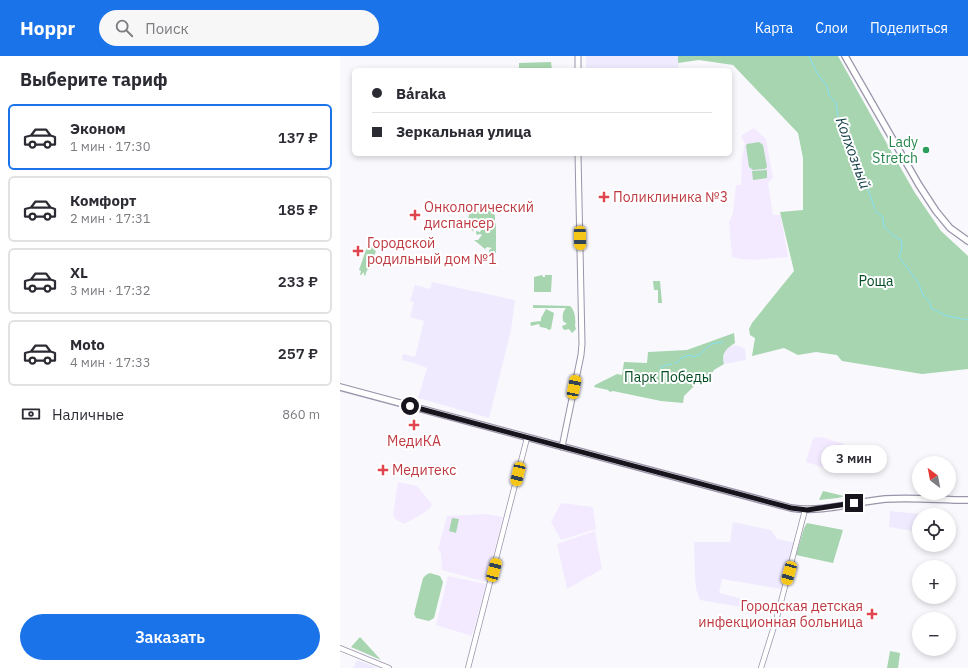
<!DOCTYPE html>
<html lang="ru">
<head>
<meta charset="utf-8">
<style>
	body { margin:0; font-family:"IBM Plex Sans",sans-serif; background:#f7f7f7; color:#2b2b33; height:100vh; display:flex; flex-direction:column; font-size:15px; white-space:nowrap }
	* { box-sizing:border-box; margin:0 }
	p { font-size:13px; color:#7c7c81 }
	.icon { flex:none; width:22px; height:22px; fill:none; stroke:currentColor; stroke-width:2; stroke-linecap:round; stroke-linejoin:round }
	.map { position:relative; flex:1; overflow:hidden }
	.side { display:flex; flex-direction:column; background:#fff; width:340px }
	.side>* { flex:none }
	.hud { position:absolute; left:12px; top:12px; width:380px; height:88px; border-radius:6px; box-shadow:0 2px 6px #0003; display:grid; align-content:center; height:88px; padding:0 20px; background:#fff }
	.needle { width:26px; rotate:328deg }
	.buttons { position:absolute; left:572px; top:400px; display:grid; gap:8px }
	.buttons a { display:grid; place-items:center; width:44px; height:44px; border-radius:50%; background:#fff; box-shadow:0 2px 6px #0003; font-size:20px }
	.end { position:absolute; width:18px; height:18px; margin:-9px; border:5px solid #17141d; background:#fff; box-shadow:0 0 0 2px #fff }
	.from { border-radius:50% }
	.bubble { position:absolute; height:28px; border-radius:14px; background:#fff; box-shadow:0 2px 6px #0003; font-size:13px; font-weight:600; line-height:28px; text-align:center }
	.car { position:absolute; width:12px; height:24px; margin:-12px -6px; border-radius:5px; box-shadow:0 0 3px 1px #0007; background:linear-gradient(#f5c518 24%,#345 0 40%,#f5c518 0 76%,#345 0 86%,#f5c518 0) }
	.hud b { display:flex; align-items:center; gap:14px; height:38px; font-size:15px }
	.hud b+b { border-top:1px solid #e1e1e2 }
	.hud i { width:10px; height:10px; background:#2b2b33 }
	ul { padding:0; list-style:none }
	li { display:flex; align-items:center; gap:12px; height:66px; margin:0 8px 6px; padding:0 12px; border:2px solid #e1e1e2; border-radius:6px }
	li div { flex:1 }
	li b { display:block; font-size:15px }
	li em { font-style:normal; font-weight:600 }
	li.active { border-color:#1a73e8 }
	li>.icon { width:36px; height:36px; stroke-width:1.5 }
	h2 { padding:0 20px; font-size:18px; line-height:48px }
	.pay { display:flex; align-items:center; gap:10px; height:44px; padding:0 20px; font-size:15px }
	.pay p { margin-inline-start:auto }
	.primary-button { display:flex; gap:8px; margin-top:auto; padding:8px 20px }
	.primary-button a { flex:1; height:46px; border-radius:24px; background:#1a73e8; color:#fff; font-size:16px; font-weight:600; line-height:46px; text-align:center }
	header { display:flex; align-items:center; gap:24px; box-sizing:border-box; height:56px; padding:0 20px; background:#1a73e8; color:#fff }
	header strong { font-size:19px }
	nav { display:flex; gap:22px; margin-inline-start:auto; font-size:14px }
	.search { width:280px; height:36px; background:#f7f7f7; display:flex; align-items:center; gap:10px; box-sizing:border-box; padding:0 14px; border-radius:22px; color:#7c7c81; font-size:15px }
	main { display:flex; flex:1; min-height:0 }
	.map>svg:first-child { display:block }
</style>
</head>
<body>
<header>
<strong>Hoppr</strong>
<div class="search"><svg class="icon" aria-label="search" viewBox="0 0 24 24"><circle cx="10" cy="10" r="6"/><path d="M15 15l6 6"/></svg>Поиск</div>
<nav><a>Карта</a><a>Слои</a><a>Поделиться</a></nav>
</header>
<main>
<section class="side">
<h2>Выберите тариф</h2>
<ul>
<li class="active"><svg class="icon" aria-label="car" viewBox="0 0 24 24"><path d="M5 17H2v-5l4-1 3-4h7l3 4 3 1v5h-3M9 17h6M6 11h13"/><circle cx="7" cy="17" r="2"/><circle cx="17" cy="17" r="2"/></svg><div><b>Эконом</b><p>1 мин · 17:30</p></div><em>137 ₽</em></li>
<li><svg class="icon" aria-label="car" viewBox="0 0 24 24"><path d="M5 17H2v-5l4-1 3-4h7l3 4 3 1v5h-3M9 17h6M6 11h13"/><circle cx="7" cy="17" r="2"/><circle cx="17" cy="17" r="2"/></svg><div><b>Комфорт</b><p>2 мин · 17:31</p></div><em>185 ₽</em></li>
<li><svg class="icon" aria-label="car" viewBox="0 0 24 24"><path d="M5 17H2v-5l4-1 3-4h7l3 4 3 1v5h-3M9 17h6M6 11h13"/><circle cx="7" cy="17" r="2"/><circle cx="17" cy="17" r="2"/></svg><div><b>XL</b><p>3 мин · 17:32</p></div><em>233 ₽</em></li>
<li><svg class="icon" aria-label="car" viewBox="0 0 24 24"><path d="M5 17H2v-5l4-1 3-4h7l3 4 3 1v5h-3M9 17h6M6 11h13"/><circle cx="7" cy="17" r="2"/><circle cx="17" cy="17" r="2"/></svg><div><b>Moto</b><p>4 мин · 17:33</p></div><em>257 ₽</em></li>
</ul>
<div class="pay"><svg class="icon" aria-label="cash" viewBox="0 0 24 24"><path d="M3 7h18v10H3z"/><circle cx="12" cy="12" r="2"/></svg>Наличные<p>860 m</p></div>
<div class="primary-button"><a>Заказать</a></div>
</section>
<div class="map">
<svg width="628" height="612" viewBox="0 0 628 612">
	<rect width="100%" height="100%" fill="#f9f8fd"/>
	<path fill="#f0eafe" d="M246 0H339L338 14H246Z
		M92 226 175 244 171 274 149 362 78 342 87 312 74 307 62 304 63 298 75 301 84 265 70 261 74 246 70 245 75 229 90 233Z
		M396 289 405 293 406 304 384 308 383 303 385 295 389 291Z
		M550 455 591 459 593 456H603L602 459H579V476L549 471Z
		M393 466 431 474 437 483 455 487 441 533 382 523 379 537 407 544 406 552 360 544 356 533 355 521 354 486H390Z
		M17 604 38 612H13Z"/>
	<path fill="#f4eaff" d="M414 72 426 83 433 122 428 127 433 159H441L448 201 414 204 401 203 392 201 389 166 393 157 396 129H401L402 102 405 87 401 81 402 79Z
		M482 381 504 388 499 416 466 406 473 382Z
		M58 426 77 430 92 448 90 452 84 457 64 468 55 463 53 458Z
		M221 447 253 451 256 473 221 484 211 466Z
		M145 458 163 461 146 526 102 514 101 497 98 493 107 460Z
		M255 475 262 513 227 533 217 488Z
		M108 520 146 528 132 580 96 569Z"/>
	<path fill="#a6d5af" d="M338 0H498L551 95 575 137 601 175 628 200V313L582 318 502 305 497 299 476 296 458 299 444 292 412 300 415 282 410 279 409 273 412 267 454 215 440 156 463 154V102L458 77 393 9 359 4 338 7Z
		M211 6 212 14H179V7Z
		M419 86 423 89 427 111 425 113 413 114 409 111 406 90 407 88Z
		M427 114V122L413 124 412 115Z
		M156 147 159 148V154L153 156V158L155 159V166L156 168V197L149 198V194L152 192 147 191 145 193 134 184H138L142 179 140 178 137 179 136 177V175L140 176 142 172 137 170 133 175 127 171V165L131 154 138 155 140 152 149 154Z
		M28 188 35 190 34 194 36 195 29 213 27 214 25 220 24 219V216L21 219H20L21 215 19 214Z
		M202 219 203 221H205V219H212L211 236H194V221Z
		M313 225H320L322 247H318V234H314Z
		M193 249 230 250C235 254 236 264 235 270L236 273 232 277 229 273 225 274 223 273 222 270 227 268 223 265C222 260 223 255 226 252H193Z
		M206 253 214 257 211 273 209 274 206 272 200 271 199 268 191 270 190 267 192 266 201 265V262Z
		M394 277 395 287C386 293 381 297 384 308L374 314 370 320 358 326 344 340 343 347 321 345 273 335 270 336 268 334 254 331 255 329 277 318 282 319 284 306 307 307 308 296 347 294Z
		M483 435 504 440H505L498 442 479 444Z
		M112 462 119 463 116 477 109 475Z
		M467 467 503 474 493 507 456 499 464 472Z
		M90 517 100 520 103 526 94 562 89 565 76 562 74 558 83 522 86 519Z
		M20 581 41 604 11 591Z
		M550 595 560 597 558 612H547Z"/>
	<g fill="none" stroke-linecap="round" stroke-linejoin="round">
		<path stroke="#87e1f5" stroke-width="1" d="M469 0 477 17 487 30 489 39 496 47 499 68 507 85 511 101 521 109V123L527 131 535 153
			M535 155 543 161 544 171 554 180 561 184 562 191 559 201 578 226 583 239 590 246 591 252 607 260 628 264
			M335 307 338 306 341 302 349 299 353 301 359 299 371 288 383 286
			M320 312 326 309 332 308"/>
		<g stroke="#9b94aa" stroke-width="6">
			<path id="tertiary" d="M0 592 49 612
				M128 612 187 382
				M421 612 437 561 465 454"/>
		</g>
		<g stroke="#9b94aa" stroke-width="7">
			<path id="secondary" d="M238 14V0
				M222 391 241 299 242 288 238 98"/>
		</g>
		<g stroke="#9b94aa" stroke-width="8">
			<path id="primary" d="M505 0 579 129 596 155 610 172 628 185
				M0 331 451 452C482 457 514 446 545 443 573 441 600 444 628 444"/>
		</g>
		<use href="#tertiary" stroke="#fff" stroke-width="4.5"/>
		<use href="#secondary" stroke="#fff" stroke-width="5"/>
		<use href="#primary" stroke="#fff" stroke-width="5.5"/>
	</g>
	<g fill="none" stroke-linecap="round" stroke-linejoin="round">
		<path stroke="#17141d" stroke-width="5" d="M70 350 451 452 467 454 514 447"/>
	</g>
	<circle fill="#2e9e5b" stroke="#fff" stroke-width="1.5" cx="586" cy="94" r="4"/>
	<g fill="#e0444e" stroke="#fff" stroke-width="1.5">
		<path d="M262 135h4v4h4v4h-4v4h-4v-4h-4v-4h4z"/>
		<path d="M73 153h4v4h4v4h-4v4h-4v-4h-4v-4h4z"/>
		<path d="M16 189h4v4h4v4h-4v4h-4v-4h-4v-4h4z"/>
		<path d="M72 363h4v4h4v4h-4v4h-4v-4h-4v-4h4z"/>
		<path d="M41 408h4v4h4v4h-4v4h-4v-4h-4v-4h4z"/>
		<path d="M530 552h4v4h4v4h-4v4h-4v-4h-4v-4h4z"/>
	</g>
	<g text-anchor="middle" stroke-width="4" stroke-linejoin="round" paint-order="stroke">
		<g font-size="14" fill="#27864d" stroke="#fff" text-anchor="end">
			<text x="578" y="91">Lady<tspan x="578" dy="16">Stretch</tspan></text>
		</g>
		<g font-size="14" fill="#be3a42" stroke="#fff" text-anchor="start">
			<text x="273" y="146">Поликлиника №3</text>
			<text x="84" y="156">Онкологический<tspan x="84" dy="16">диспансер</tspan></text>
			<text x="27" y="192">Городской<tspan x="27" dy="16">родильный дом №1</tspan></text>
			<text x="74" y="390" text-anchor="middle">МедиКА</text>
			<text x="52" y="419">Медитекс</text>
			<text x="523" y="555" text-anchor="end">Городская детская<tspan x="523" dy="16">инфекционная больница</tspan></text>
		</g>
		<g font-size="14" fill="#054d23" stroke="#fff">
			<text x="536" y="230">Роща</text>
			<text x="328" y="326">Парк Победы</text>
		</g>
		<g font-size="15" font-style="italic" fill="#164049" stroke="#fff">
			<text transform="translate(513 97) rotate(70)" y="5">Колхозный</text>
		</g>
	</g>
</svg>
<div class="buttons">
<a><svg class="needle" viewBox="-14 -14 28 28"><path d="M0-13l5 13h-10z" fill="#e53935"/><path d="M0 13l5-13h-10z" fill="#7c7c81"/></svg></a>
<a><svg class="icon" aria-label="locate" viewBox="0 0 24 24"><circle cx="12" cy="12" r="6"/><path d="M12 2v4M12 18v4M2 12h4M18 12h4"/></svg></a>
<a>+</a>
<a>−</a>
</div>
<i class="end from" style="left:70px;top:350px"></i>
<i class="end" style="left:514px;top:447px"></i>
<div class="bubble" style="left:481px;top:389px;width:66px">3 мин</div>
<i class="car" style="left:240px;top:182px;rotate:179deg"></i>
<i class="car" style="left:234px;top:331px;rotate:11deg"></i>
<i class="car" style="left:178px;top:418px;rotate:193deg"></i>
<i class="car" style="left:154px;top:514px;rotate:15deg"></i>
<i class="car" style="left:449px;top:517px;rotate:196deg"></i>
<div class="hud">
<b><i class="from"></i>Báraka</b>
<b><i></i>Зеркальная улица</b>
</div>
</div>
</main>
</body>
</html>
